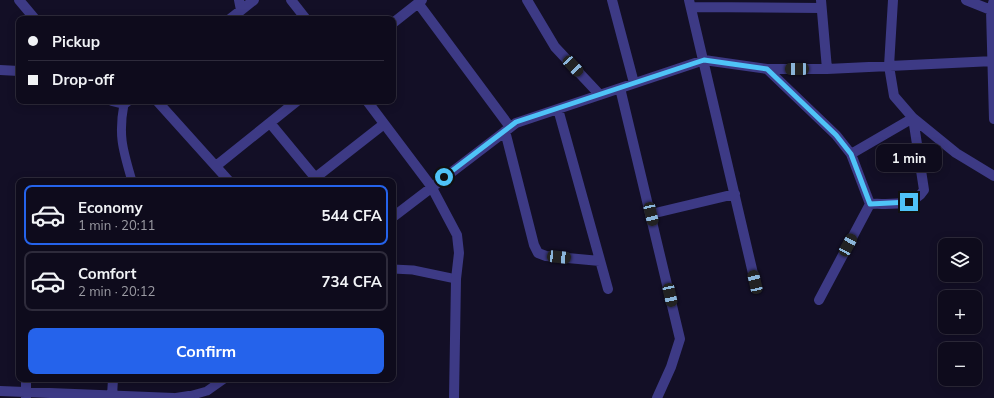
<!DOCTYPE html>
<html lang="en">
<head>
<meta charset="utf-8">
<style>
	body { margin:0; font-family:Mulish,sans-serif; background:#1c1929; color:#f1f3f6; height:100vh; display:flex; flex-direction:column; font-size:15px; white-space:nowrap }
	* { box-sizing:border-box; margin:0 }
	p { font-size:13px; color:#9b9ba3 }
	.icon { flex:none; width:22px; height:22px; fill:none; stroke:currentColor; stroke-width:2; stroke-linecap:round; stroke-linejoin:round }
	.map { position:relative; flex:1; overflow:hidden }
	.side { position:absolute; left:16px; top:178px; width:380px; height:204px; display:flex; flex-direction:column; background:#0e0b1c; border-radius:8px; box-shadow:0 2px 10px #0003,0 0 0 1px #2e2b3b }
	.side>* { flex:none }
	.banner { position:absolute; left:16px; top:16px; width:380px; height:88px; border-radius:8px; box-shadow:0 2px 10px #0003,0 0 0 1px #2e2b3b; display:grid; align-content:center; height:88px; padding:0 12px; background:#0e0b1c }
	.controls { position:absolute; left:938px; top:238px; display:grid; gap:8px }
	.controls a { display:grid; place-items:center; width:44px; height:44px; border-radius:8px; background:#0e0b1c; box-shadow:0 2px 10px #0003,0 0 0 1px #2e2b3b; font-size:20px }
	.end { position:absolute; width:18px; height:18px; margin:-9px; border:5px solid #4fc3f7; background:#111; box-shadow:0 0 0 2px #111 }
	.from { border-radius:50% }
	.bubble { position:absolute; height:28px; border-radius:8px; background:#0e0b1c; box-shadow:0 2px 10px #0003,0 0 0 1px #2e2b3b; font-size:13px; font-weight:700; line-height:28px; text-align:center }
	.car { position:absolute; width:12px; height:24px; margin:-12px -6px; border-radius:5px; box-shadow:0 0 3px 1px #0007; background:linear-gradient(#222 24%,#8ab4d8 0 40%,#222 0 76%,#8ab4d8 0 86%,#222 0) }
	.banner b { display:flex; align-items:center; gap:14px; height:38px; font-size:15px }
	.banner b+b { border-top:1px solid #2e2b3b }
	.banner i { width:10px; height:10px; background:#f1f3f6 }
	ul { padding:7px 0 0; list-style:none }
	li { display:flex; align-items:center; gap:12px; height:60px; margin:0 8px 6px; padding:0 4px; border:2px solid #2e2b3b; border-radius:8px }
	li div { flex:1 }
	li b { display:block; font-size:15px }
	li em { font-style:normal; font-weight:700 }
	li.on { border-color:#2563eb }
	li>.icon { width:36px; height:36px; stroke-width:1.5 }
	.primary-button { display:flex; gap:8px; margin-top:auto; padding:8px 12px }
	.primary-button a { flex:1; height:46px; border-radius:8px; background:#2563eb; color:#fff; font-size:16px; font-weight:700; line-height:46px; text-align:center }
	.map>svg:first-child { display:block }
</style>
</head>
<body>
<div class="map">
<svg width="994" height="398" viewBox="0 0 994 398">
	<rect width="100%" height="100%" fill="#130f26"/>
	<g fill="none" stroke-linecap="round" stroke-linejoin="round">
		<path stroke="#3d3a85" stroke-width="9" d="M124 104C118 136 123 150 132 181
			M393 269 413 270 456 279
			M189 396 207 391 224 379"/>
		<path stroke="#3d3a85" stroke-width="10" d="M19 0 35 19
			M239 0 241 10
			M291 0 306 19
			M527 0 555 47 600 95
			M612 0 634 83
			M689 0 755 282
			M821 0 827 69
			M966 0 991 10
			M994 0 991 10 994 119
			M418 3 510 127
			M691 7 821 8
			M230 19 254 0
			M393 23 422 0
			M767 69 836 135 851 154 870 204 819 300
			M0 70 19 71
			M620 88 680 339 671 367 657 398
			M112 101 124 104 128 101
			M157 101 229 181
			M367 101 431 186 457 235 459 253 456 279 454 398
			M558 109 608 289
			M270 123 318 181
			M505 131 534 245 538 253 546 256 600 261
			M851 154 913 118 956 153 994 176
			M216 166 297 101
			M315 178 384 124
			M870 204C888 203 913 208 924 190L913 118 894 96 889 66 893 0
			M651 214 735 194
			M393 217 516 123 704 60 767 69H827L994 61
			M26 379V398
			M0 391 174 398
			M112 396 113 379
			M176 398 189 396 190 398"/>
	</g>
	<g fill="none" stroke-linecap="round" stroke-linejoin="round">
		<path stroke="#4fc3f7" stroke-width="5" d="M444 177 516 122 704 60 767 69 836 135 851 154 870 204 909 202"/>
	</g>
</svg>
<div class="controls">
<a><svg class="icon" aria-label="layers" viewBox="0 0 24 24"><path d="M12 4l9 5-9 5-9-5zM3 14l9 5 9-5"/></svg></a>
<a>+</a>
<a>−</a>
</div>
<i class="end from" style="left:444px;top:177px"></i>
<i class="end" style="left:909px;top:202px"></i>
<div class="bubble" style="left:876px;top:144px;width:66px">1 min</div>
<i class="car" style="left:573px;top:66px;rotate:137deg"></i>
<i class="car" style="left:797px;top:69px;rotate:270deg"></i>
<i class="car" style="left:651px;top:214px;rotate:167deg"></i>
<i class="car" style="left:848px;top:245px;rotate:28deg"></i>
<i class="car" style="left:559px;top:257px;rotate:96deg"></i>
<i class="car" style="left:755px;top:282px;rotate:347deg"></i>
<i class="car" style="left:670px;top:295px;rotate:168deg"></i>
<div class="banner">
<b><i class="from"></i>Pickup</b>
<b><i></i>Drop-off</b>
</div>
<section class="side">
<ul>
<li class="on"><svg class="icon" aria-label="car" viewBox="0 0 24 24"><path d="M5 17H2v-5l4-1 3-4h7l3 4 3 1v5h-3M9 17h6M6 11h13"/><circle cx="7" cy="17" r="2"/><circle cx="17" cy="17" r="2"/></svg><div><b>Economy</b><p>1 min · 20:11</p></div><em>544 CFA</em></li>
<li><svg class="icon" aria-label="car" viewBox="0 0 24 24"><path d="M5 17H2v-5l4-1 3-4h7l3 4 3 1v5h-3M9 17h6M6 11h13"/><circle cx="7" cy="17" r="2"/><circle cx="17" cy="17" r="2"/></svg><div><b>Comfort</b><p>2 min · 20:12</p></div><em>734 CFA</em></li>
</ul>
<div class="primary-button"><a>Confirm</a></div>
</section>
</div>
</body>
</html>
